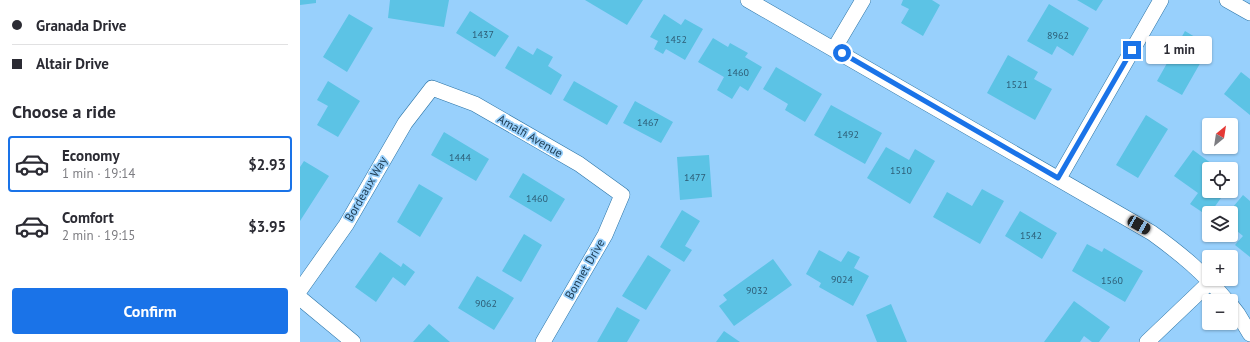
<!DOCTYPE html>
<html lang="en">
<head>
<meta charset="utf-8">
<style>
	body { margin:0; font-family:"PT Sans",sans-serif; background:#f2f2f3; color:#2b2b33; height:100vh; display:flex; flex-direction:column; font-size:15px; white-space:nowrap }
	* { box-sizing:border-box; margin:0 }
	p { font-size:13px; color:#7c7c81 }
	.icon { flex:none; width:22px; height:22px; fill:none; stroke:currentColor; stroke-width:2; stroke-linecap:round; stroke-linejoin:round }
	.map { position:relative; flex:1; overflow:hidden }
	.drawer { display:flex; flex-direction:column; background:#fff; width:300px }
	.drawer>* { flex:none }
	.guide { display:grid; align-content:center; height:88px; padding:0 12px; background:#fff }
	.needle { width:26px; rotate:30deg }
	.fabs { position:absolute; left:902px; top:118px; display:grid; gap:8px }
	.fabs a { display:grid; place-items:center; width:36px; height:36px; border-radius:4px; background:#fff; box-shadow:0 1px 3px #0004; font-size:20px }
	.end { position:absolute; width:18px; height:18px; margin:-9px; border:5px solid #1a73e8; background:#fff; box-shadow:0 0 0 2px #fff }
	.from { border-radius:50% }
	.bubble { position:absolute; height:28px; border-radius:4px; background:#fff; box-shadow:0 1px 3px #0004; font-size:13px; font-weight:600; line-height:28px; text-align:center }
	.car { position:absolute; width:12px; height:24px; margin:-12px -6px; border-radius:5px; box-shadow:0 0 3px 1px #0007; background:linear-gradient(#222 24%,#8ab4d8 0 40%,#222 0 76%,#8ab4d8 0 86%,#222 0) }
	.guide b { display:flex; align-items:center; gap:14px; height:38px; font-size:15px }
	.guide b+b { border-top:1px solid #e1e1e2 }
	.guide i { width:10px; height:10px; background:#2b2b33 }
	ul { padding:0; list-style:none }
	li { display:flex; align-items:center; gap:12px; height:56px; margin:0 8px 6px; padding:0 4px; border:2px solid transparent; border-radius:4px }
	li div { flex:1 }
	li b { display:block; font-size:15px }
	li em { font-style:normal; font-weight:600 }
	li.selected { border-color:#1a73e8 }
	li>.icon { width:36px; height:36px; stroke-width:1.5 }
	h2 { padding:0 12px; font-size:18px; line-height:48px }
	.button { display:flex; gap:8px; margin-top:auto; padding:8px 12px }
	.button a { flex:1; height:46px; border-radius:4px; background:#1a73e8; color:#fff; font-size:16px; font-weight:600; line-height:46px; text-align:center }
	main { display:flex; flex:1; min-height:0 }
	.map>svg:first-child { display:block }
</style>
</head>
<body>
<main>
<section class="drawer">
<div class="guide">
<b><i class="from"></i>Granada Drive</b>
<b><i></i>Altair Drive</b>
</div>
<h2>Choose a ride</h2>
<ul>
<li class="selected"><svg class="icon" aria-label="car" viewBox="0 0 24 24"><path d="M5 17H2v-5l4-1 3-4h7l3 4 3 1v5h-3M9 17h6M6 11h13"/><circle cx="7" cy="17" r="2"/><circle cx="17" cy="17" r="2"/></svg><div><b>Economy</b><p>1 min · 19:14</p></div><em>$2.93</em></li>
<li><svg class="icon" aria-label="car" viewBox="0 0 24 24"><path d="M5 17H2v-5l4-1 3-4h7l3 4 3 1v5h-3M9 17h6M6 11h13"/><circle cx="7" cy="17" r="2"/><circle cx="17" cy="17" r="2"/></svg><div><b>Comfort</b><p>2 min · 19:15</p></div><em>$3.95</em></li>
</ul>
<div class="button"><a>Confirm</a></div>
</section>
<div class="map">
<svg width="950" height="342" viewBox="0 0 950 342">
	<rect width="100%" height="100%" fill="#98d0fc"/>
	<path fill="#5cc3e5" d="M0 0H16V3L0 5Z
		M90 0H149L144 27 88 18Z
		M285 0H343L327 25Z
		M603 0H632L640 5 623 36 601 23 609 9 601 5Z
		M777 0H803L796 11Z
		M749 4 789 28 773 56 757 46 752 55 727 41Z
		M170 11 209 36 195 57 156 33Z
		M49 14 73 28 47 72 23 57Z
		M364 14 381 25 385 19 403 29 385 60 366 49 363 54 354 49 358 41 350 37Z
		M885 31 910 46 882 95 857 81Z
		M413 38 428 47 430 43 448 53 445 57 462 67 448 91 440 86 432 99 417 90 424 77 398 62Z
		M218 46 233 55 237 48 253 57 248 66 262 75 251 95 205 68Z
		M708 55 738 72 734 79 752 89 735 120 687 93Z
		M476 67 522 94 505 122 485 110 488 104 463 89Z
		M941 72 950 79V115L924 94Z
		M28 81 60 101 38 137 17 125 28 106 17 100Z
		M274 81 318 106 307 125 263 100Z
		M335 101 373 122 361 143 323 123Z
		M531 105 582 133 565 164 514 135Z
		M846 115 868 129 838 178 816 165Z
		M144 132 189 159 176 181 131 155Z
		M586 147 609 160 615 149 635 161 610 204 567 178Z
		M893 150 919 169H909V191H926L908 216 890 204 898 193 874 176Z
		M409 155 412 197 380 200 377 157Z
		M4 161 29 176 0 221V167Z
		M223 173 265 199 251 222 209 197Z
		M119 184 143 198 120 237 97 222Z
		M682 189 704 201 680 244 633 217 647 192 672 206Z
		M943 195 950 201V257L935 245 943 236 931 226V213H928Z
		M382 210 400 221 385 246 392 250 384 262 360 247Z
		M720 211 757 233 742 259 705 236Z
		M224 234 242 245 221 282 202 271Z
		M787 244 802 252 804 248 843 271 825 302 772 271Z
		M519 250 541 262 548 251 560 257 554 268 569 276 553 306 519 287 521 283 506 274Z
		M80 252 101 267 103 263 115 272 105 286 93 277 76 302 55 287Z
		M348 255 371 270 346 310 322 296Z
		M473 259 492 285 434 326 419 306 427 300 423 295Z
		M177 276 214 298 194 330 158 308Z
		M774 301 810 327 799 342H792L784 336 780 342H744Z
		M591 304 607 342H577L566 315Z
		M317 307 340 320 327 342H297Z
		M129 324 150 342H113Z
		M424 331 440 342H416Z"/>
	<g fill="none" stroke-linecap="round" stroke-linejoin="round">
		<g stroke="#2b74a6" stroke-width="16">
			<path id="minor" d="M448 0 852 233C881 254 904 273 927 301
				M927 0 950 13
				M534 49 563 0
				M759 178 861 0
				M0 290 46 225 105 123 132 88 175 104 279 164 322 195 305 235 243 342
				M0 298 53 342
				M931 305 938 314 950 334
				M847 342 911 281"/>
		</g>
		<use href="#minor" stroke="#fff" stroke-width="15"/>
	</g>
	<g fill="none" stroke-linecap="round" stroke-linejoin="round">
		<path stroke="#1a73e8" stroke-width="5" d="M542 53 758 178 832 50"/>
	</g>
	<g text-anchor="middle" stroke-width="3.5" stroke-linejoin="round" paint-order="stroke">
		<g font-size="10" fill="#2d5d76">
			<text x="183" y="38">1437</text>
			<text x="758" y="39">8962</text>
			<text x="376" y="43">1452</text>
			<text x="438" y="76">1460</text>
			<text x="717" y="88">1521</text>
			<text x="348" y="126">1467</text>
			<text x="548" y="138">1492</text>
			<text x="160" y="161">1444</text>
			<text x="601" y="174">1510</text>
			<text x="395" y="181">1477</text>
			<text x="237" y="202">1460</text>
			<text x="731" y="239">1542</text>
			<text x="542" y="283">9024</text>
			<text x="812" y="284">1560</text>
			<text x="457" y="294">9032</text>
			<text x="186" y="307">9062</text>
		</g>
		<g font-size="12" fill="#1d3b51" stroke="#98d0fc">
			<text transform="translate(230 136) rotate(30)" y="4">Amalfi Avenue</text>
			<text transform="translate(66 189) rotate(-60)" y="4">Bordeaux Way</text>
			<text transform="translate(285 269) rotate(-60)" y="4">Bonnet Drive</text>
		</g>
	</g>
</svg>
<div class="fabs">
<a><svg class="needle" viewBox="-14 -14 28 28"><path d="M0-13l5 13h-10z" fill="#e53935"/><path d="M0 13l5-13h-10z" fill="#7c7c81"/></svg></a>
<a><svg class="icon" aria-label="locate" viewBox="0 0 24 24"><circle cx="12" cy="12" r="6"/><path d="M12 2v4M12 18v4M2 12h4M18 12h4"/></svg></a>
<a><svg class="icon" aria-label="layers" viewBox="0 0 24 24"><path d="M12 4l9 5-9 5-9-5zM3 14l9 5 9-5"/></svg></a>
<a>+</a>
<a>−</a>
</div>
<i class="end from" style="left:542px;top:53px"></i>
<i class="end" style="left:832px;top:50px"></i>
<div class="bubble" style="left:846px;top:36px;width:66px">1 min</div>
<i class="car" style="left:839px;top:225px;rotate:120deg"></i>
</div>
</main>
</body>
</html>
